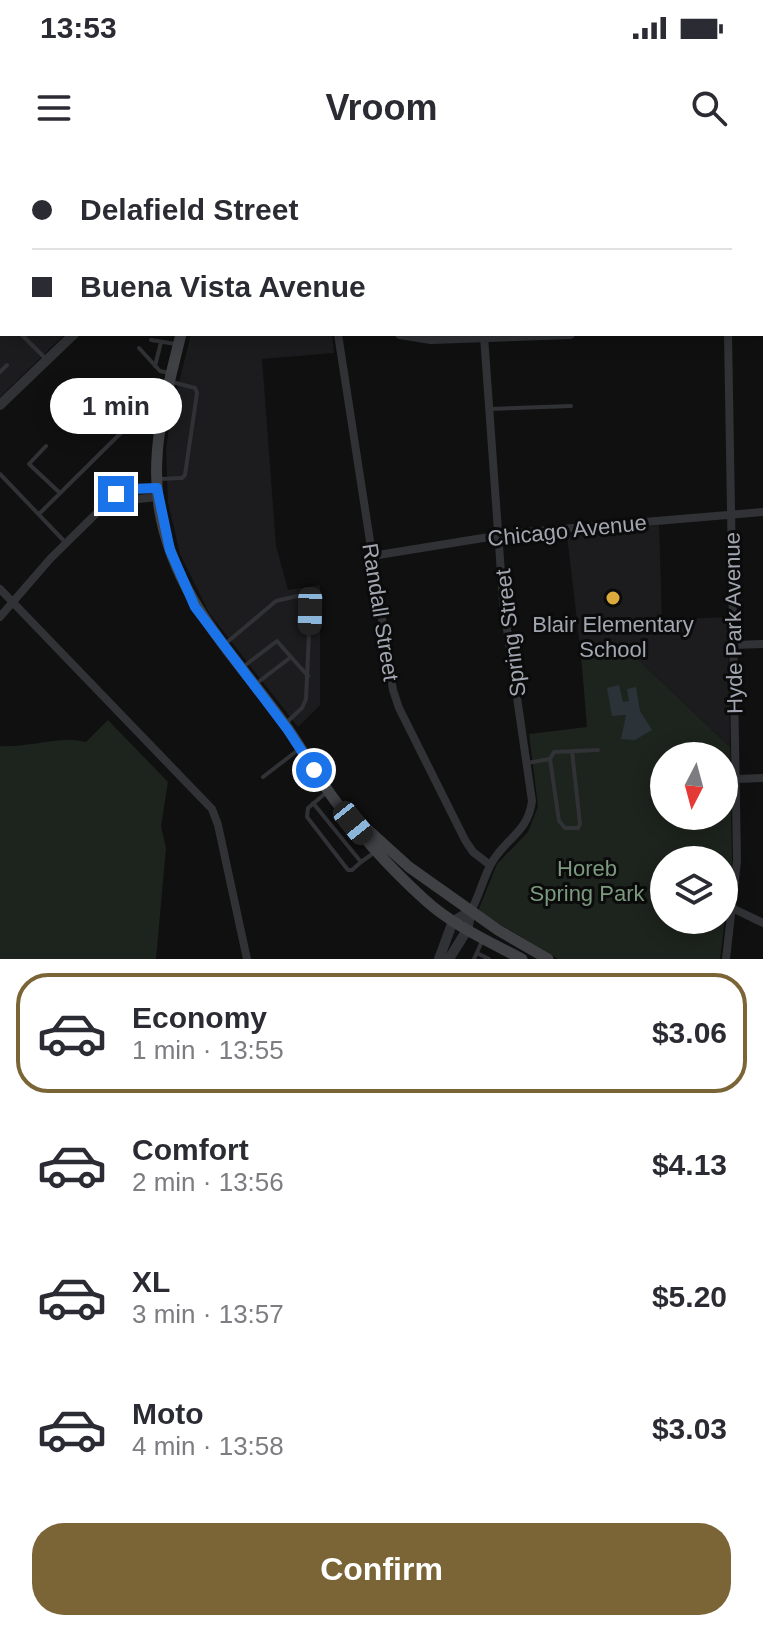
<!DOCTYPE html>
<html lang="en">
<head>
<meta charset="utf-8">
<style>
	body { margin:0; font-family:Helvetica,sans-serif; background:#f2f2f3; color:#2b2b33; height:100vh; display:flex; flex-direction:column; font-size:30px; white-space:nowrap }
	* { box-sizing:border-box; margin:0 }
	p { font-size:26px; color:#7c7c81 }
	.icon { flex:none; width:44px; height:44px; fill:none; stroke:currentColor; stroke-width:2; stroke-linecap:round; stroke-linejoin:round }
	.map { position:relative; height:799px; overflow:hidden }
	.drawer { display:flex; flex-direction:column; background:#fff; flex:1 }
	.drawer>* { flex:none }
	.guide { position:absolute; left:0px; top:0px; width:764px; height:176px; box-shadow:0 4px 20px #0003; display:grid; align-content:center; height:176px; padding:0 32px; background:#fff }
	.needle { width:52px; rotate:186deg }
	.controls { position:absolute; left:650px; top:582px; display:grid; gap:16px }
	.controls a { display:grid; place-items:center; width:88px; height:88px; border-radius:50%; background:#fff; box-shadow:0 4px 20px #0003; font-size:40px }
	.end { position:absolute; width:36px; height:36px; margin:-18px; border:10px solid #1a73e8; background:#fff; box-shadow:0 0 0 4px #fff }
	.from { border-radius:50% }
	.bubble { position:absolute; height:56px; border-radius:28px; background:#fff; box-shadow:0 4px 20px #0003; font-size:26px; font-weight:700; line-height:56px; text-align:center }
	.car { position:absolute; width:24px; height:48px; margin:-24px -12px; border-radius:10px; box-shadow:0 0 6px 2px #0007; background:linear-gradient(#222 24%,#8ab4d8 0 40%,#222 0 76%,#8ab4d8 0 86%,#222 0) }
	.guide b { display:flex; align-items:center; gap:28px; height:76px; font-size:30px }
	.guide b+b { border-top:2px solid #e1e1e2 }
	.guide i { width:20px; height:20px; background:#2b2b33 }
	ul { padding:14px 0 0; list-style:none }
	li { display:flex; align-items:center; gap:24px; height:120px; margin:0 16px 12px; padding:0 16px; border:4px solid transparent; border-radius:32px }
	li div { flex:1 }
	li b { display:block; font-size:30px }
	li em { font-style:normal; font-weight:700 }
	li.selected { border-color:#7b6537 }
	li>.icon { width:72px; height:72px; stroke-width:1.5 }
	.action { display:flex; gap:16px; margin-top:auto; padding:16px 32px }
	.action a { flex:1; height:92px; border-radius:32px; background:#7b6537; color:#fff; font-size:32px; font-weight:700; line-height:92px; text-align:center }
	.status { display:flex; justify-content:space-between; align-items:center; height:56px; padding:0 40px; background:#fff; direction:ltr }
	.status svg { height:22px; fill:currentColor }
	header { display:flex; justify-content:space-between; align-items:center; height:104px; padding:0 32px; background:#fff; font-size:36px; font-weight:700 }
	.map>svg:first-child { display:block }
</style>
</head>
<body>
<div class="status"><b>13:53</b><svg viewBox="0 0 49 12"><path d="M0 12V9h3v3zM5 12V6h3v6zM10 12V3h3v9zM15 12V0h3v12zM26 1h20v11H26zM47 4h2v5h-2z"/></svg></div>
<header><svg class="icon" aria-label="menu" viewBox="0 0 24 24"><path d="M4 6h16M4 12h16M4 18h16"/></svg>Vroom<svg class="icon" aria-label="search" viewBox="0 0 24 24"><circle cx="10" cy="10" r="6"/><path d="M15 15l6 6"/></svg></header>
<div class="map">
<svg width="763" height="799" viewBox="0 0 763 799">
	<rect width="100%" height="100%" fill="#101011"/>
	<path fill="#1c1c1e" d="M0 0 177 2H2V174H65L0 237Z
		M191 174H332L334 193 262 199 276 386 288 430 320 425V545L298 567 209 453 180 394 168 342 166 290 170 259Z
		M659 365 662 460 728 457 730 587 630 492 581 495 567 375Z"/>
	<path fill="#1d231d" fill-rule="evenodd" d="M630 492 730 587 732 703 720 799H558L478 751 497 704 528 672 538 646 529 574 587 567 581 495ZM664 596H724V656H664ZM664 700H724V760H664Z
		M108 560 168 622 161 666 166 688 156 799H0V586C28 588 60 575 86 582Z"/>
	<path fill="#2b3238" d="M619 525 623 542 629 541 627 529 636 527 640 551 652 570 635 580 621 579 626 555 612 556 607 528Z"/>
	<g fill="none" stroke-linecap="round" stroke-linejoin="round">
		<path stroke="#313235" stroke-width="4" d="M38 0 39 2
			M68 0 69 2
			M145 0 147 2
			M418 1 420 0
			M105 2 108 0
			M466 2 468 0
			M502 2 504 0
			M0 76 2 75
			M0 154 2 156
			M21 174 45 198
			M151 180 176 184
			M139 188 160 211 169 213
			M155 206 161 182
			M0 212 7 205
			M489 249 571 246
			M46 286 29 304 60 333
			M0 314 66 383
			M159 319 182 318 185 315 197 233 195 228 172 222
			M40 353 135 259 158 261
			M225 484 276 441 297 436 310 451 306 539 302 548 287 562
			M291 497 308 516
			M243 507 277 481 291 497 257 523
			M550 599 559 661 565 668H578L580 664 572 591
			M527 603 550 599 554 592 598 590
			M263 617 298 590
			M327 632 308 648 307 657 348 710H352L361 702
			M313 643 361 702 375 692
			M477 793 489 799
			M474 799 483 779"/>
		<path stroke="#313235" stroke-width="8" d="M323 0 326 2
			M633 2 636 0
			M726 2V0
			M0 62 2 65
			M338 174 393 530 399 548 465 680 473 692 490 705
			M108 342 158 337
			M372 396 514 373 763 352
			M0 429 212 649 218 665 247 799
			M0 457 50 399 116 334 130 329 157 328
			M733 485 763 484
			M737 619 763 618
			M732 748 763 763
			M471 751C479 736 483 719 491 704 505 678 528 673 532 641L503 441 484 176
			M726 799 737 701 728 174"/>
		<path stroke="#313235" stroke-width="10" d="M246 2 248 0
			M762 169 763 168
			M400 174 431 179 570 174
			M0 245 74 174
			M439 799 453 761 471 751
			M449 799 467 770 471 751"/>
		<path stroke="#3f4145" stroke-width="11" d="M191 0 194 2
			M181 174C167 232 150 287 159 347 174 440 236 496 288 569 303 591 316 614 331 635 358 673 390 708 424 739 452 765 488 781 522 799
			M355 658 409 707 498 770 548 799"/>
	</g>
	<g fill="none" stroke-linecap="round" stroke-linejoin="round">
		<path stroke="#1a73e8" stroke-width="10" d="M116 334 130 329 157 328 170 390 195 447 288 570 314 610"/>
	</g>
	<circle fill="#ddab3c" stroke="#0b0b0c" stroke-width="3" cx="613" cy="438" r="8"/>
	<g text-anchor="middle" stroke-width="6" stroke-linejoin="round" paint-order="stroke">
		<g font-size="22" fill="#a2a6b0" stroke="#0b0b0c">
			<text transform="translate(567 370) rotate(-6)" y="8">Chicago Avenue</text>
			<text transform="translate(381 452) rotate(81)" y="8">Randall Street</text>
			<text transform="translate(733 463) rotate(-91)" y="8">Hyde Park Avenue</text>
			<text transform="translate(510 473) rotate(-97)" y="8">Spring Street</text>
		</g>
		<g font-size="22" fill="#a2a6b0" stroke="#0b0b0c">
			<text x="613" y="472">Blair Elementary<tspan x="613" dy="25">School</tspan></text>
		</g>
		<g font-size="22" fill="#7b9a7e" stroke="#0b0b0c">
			<text x="587" y="716">Horeb<tspan x="587" dy="25">Spring Park</tspan></text>
		</g>
	</g>
</svg>
<div class="controls">
<a><svg class="needle" viewBox="-14 -14 28 28"><path d="M0-13l5 13h-10z" fill="#e53935"/><path d="M0 13l5-13h-10z" fill="#7c7c81"/></svg></a>
<a><svg class="icon" aria-label="layers" viewBox="0 0 24 24"><path d="M12 4l9 5-9 5-9-5zM3 14l9 5 9-5"/></svg></a>
</div>
<i class="end from" style="left:314px;top:610px"></i>
<i class="end" style="left:116px;top:334px"></i>
<div class="bubble" style="left:50px;top:218px;width:132px">1 min</div>
<i class="car" style="left:310px;top:451px;rotate:181deg"></i>
<i class="car" style="left:353px;top:663px;rotate:141deg"></i>
<div class="guide">
<b><i class="from"></i>Delafield Street</b>
<b><i></i>Buena Vista Avenue</b>
</div>
</div>
<section class="drawer">
<ul>
<li class="selected"><svg class="icon" aria-label="car" viewBox="0 0 24 24"><path d="M5 17H2v-5l4-1 3-4h7l3 4 3 1v5h-3M9 17h6M6 11h13"/><circle cx="7" cy="17" r="2"/><circle cx="17" cy="17" r="2"/></svg><div><b>Economy</b><p>1 min · 13:55</p></div><em>$3.06</em></li>
<li><svg class="icon" aria-label="car" viewBox="0 0 24 24"><path d="M5 17H2v-5l4-1 3-4h7l3 4 3 1v5h-3M9 17h6M6 11h13"/><circle cx="7" cy="17" r="2"/><circle cx="17" cy="17" r="2"/></svg><div><b>Comfort</b><p>2 min · 13:56</p></div><em>$4.13</em></li>
<li><svg class="icon" aria-label="car" viewBox="0 0 24 24"><path d="M5 17H2v-5l4-1 3-4h7l3 4 3 1v5h-3M9 17h6M6 11h13"/><circle cx="7" cy="17" r="2"/><circle cx="17" cy="17" r="2"/></svg><div><b>XL</b><p>3 min · 13:57</p></div><em>$5.20</em></li>
<li><svg class="icon" aria-label="car" viewBox="0 0 24 24"><path d="M5 17H2v-5l4-1 3-4h7l3 4 3 1v5h-3M9 17h6M6 11h13"/><circle cx="7" cy="17" r="2"/><circle cx="17" cy="17" r="2"/></svg><div><b>Moto</b><p>4 min · 13:58</p></div><em>$3.03</em></li>
</ul>
<div class="action"><a>Confirm</a></div>
</section>
</body>
</html>
